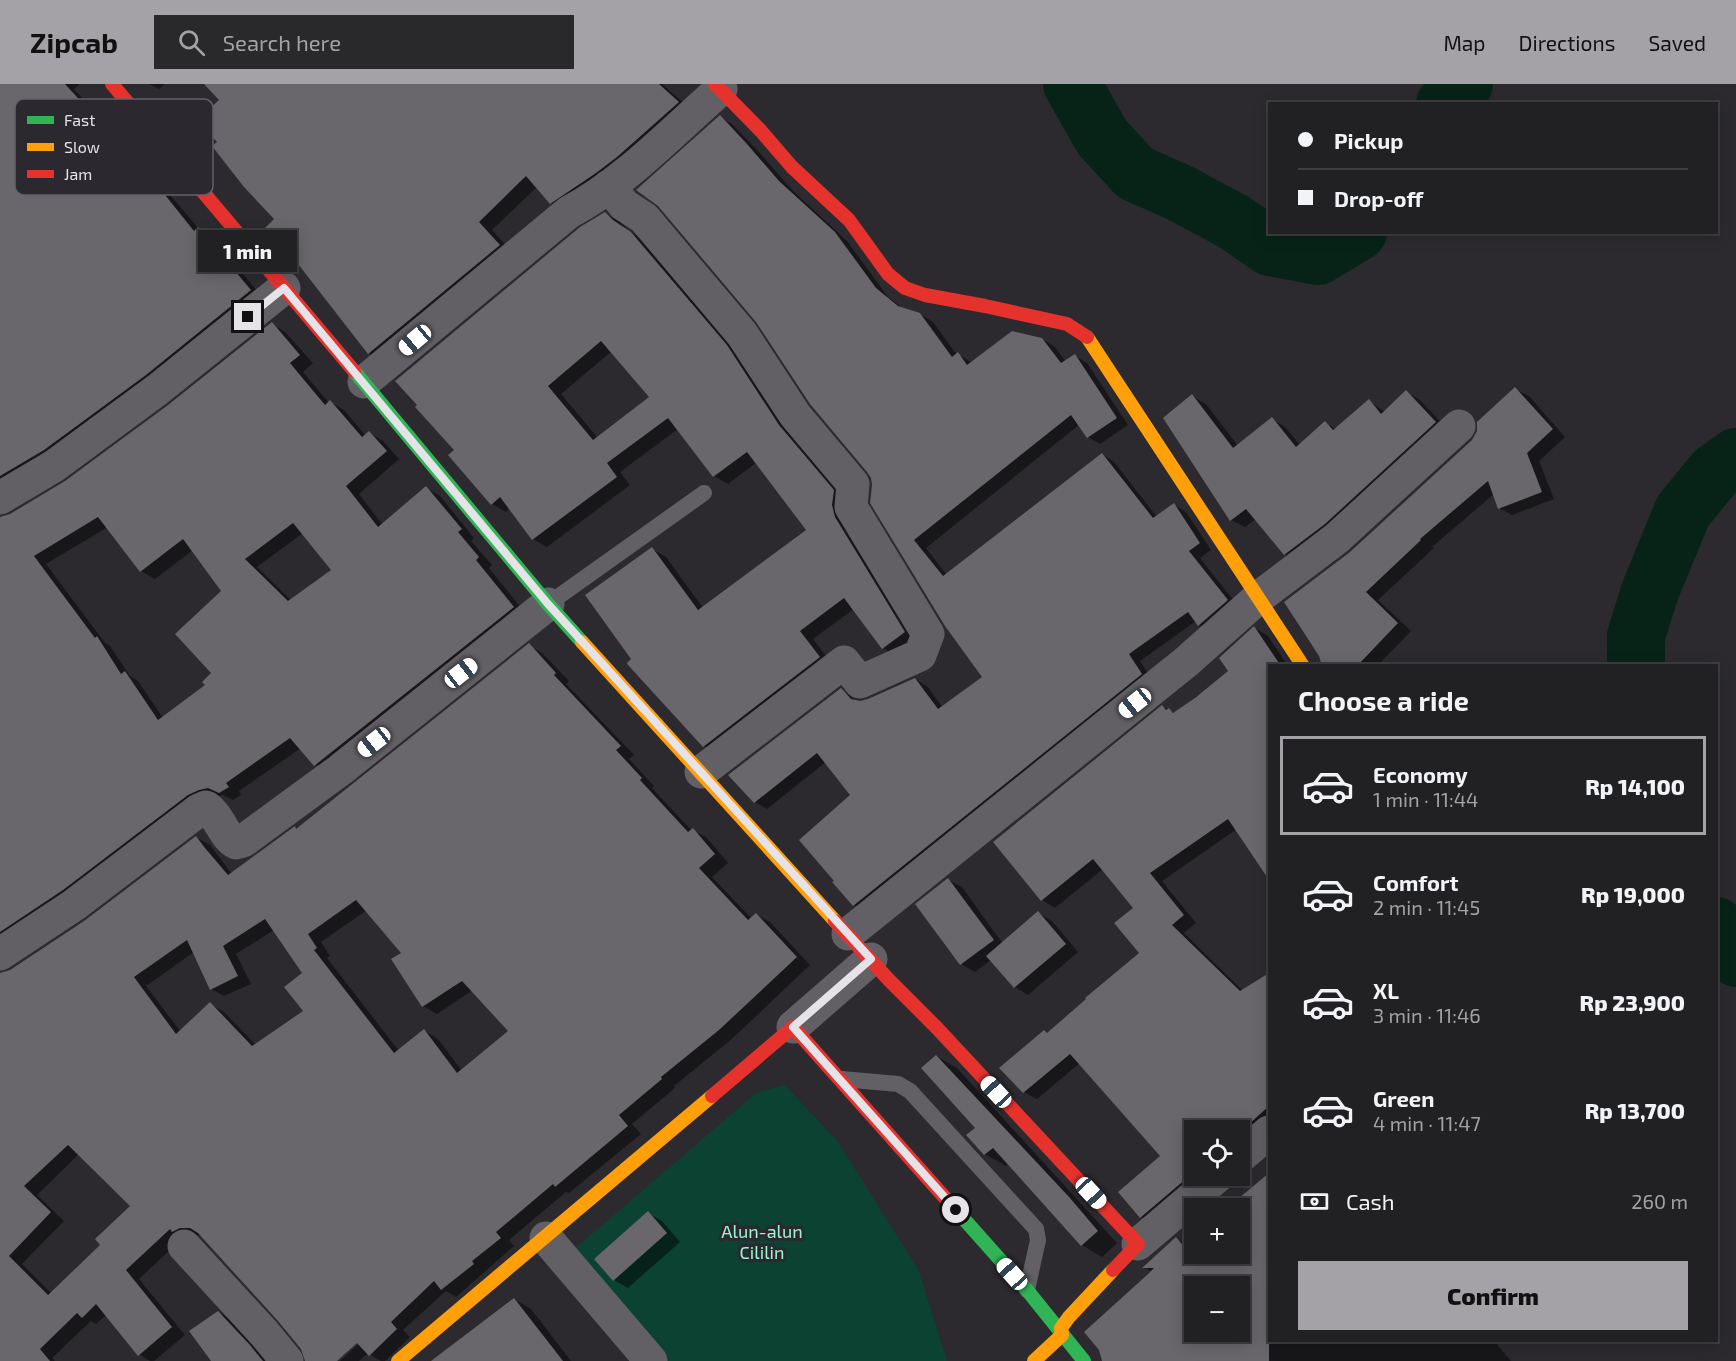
<!DOCTYPE html>
<html lang="en">
<head>
<meta charset="utf-8">
<style>
	body { margin:0; font-family:"Exo 2",sans-serif; background:#29282a; color:#f1f3f6; height:100vh; display:flex; flex-direction:column; font-size:22px; white-space:nowrap }
	* { box-sizing:border-box; margin:0 }
	p { font-size:20px; color:#a2a3a5 }
	.icon { flex:none; width:33px; height:33px; fill:none; stroke:currentColor; stroke-width:2; stroke-linecap:round; stroke-linejoin:round }
	.map { position:relative; flex:1; overflow:hidden }
	.details { position:absolute; left:1268px; top:580px; width:450px; height:678px; display:flex; flex-direction:column; background:#212022; border-radius:0px; box-shadow:0 3px 15px #0003,0 0 0 2px #3e3e40 }
	.details>* { flex:none }
	.banner { position:absolute; left:1268px; top:18px; width:450px; height:132px; border-radius:0px; box-shadow:0 3px 15px #0003,0 0 0 2px #3e3e40; display:grid; align-content:center; height:132px; padding:0 30px; background:#212022 }
	.controls { position:absolute; left:1184px; top:1036px; display:grid; gap:12px }
	.controls a { display:grid; place-items:center; width:66px; height:66px; border-radius:0px; background:#212022; box-shadow:0 3px 15px #0003,0 0 0 2px #3e3e40; font-size:30px }
	.end { position:absolute; width:27px; height:27px; margin:-14px; border:8px solid #e5e2e8; background:#111; box-shadow:0 0 0 3px #111 }
	.from { border-radius:50% }
	.bubble { position:absolute; height:42px; border-radius:0px; background:#212022; box-shadow:0 3px 15px #0003,0 0 0 2px #3e3e40; font-size:20px; font-weight:800; line-height:42px; text-align:center }
	.car { position:absolute; width:18px; height:36px; margin:-18px -9px; border-radius:8px; box-shadow:0 0 4px 2px #0007; background:linear-gradient(#fff 24%,#345 0 40%,#fff 0 76%,#345 0 86%,#fff 0) }
	.banner b { display:flex; align-items:center; gap:21px; height:57px; font-size:22px }
	.banner b+b { border-top:2px solid #3e3e40 }
	.banner i { width:15px; height:15px; background:#f1f3f6 }
	ul { padding:0; list-style:none }
	li { display:flex; align-items:center; gap:18px; height:99px; margin:0 12px 9px; padding:0 18px; border:3px solid transparent; border-radius:0px }
	li div { flex:1 }
	li b { display:block; font-size:22px }
	li em { font-style:normal; font-weight:800 }
	li.active { border-color:#a4a2a7 }
	li>.icon { width:54px; height:54px; stroke-width:1.5 }
	h2 { padding:0 30px; font-size:27px; line-height:72px }
	.pay { display:flex; align-items:center; gap:15px; height:66px; padding:0 30px; font-size:22px }
	.pay p { margin-inline-start:auto }
	.button { display:flex; gap:12px; margin-top:auto; padding:12px 30px }
	.button a { flex:1; height:69px; border-radius:0px; background:#a4a2a7; color:#111; font-size:24px; font-weight:800; line-height:69px; text-align:center }
	header { display:flex; align-items:center; gap:36px; box-sizing:border-box; height:84px; padding:0 30px; background:#a4a2a7; color:#111 }
	header strong { font-size:28px }
	nav { display:flex; gap:33px; margin-inline-start:auto; font-size:21px }
	.search { width:420px; height:54px; background:#29282a; display:flex; align-items:center; gap:15px; box-sizing:border-box; padding:0 21px; border-radius:0px; color:#a2a3a5; font-size:22px }
	.map>svg:first-child { display:block }
</style>
</head>
<body>
<header>
<strong>Zipcab</strong>
<div class="search"><svg class="icon" aria-label="search" viewBox="0 0 24 24"><circle cx="10" cy="10" r="6"/><path d="M15 15l6 6"/></svg>Search here</div>
<nav><a>Map</a><a>Directions</a><a>Saved</a></nav>
</header>
<div class="map">
<svg width="1736" height="1277" viewBox="0 0 1736 1277">
	<rect width="100%" height="100%" fill="#2c2a2e"/>
	<path fill="#0b4231" d="M785 1001 838 1058 919 1187 947 1277H667L572 1167 756 1009Z"/>
	<path fill="#0007" fill-rule="evenodd" d="M0 0H80L74 5 166 106 199 145 212 153 264 215 0 409Z
		M149 0H165L159 5Z
		M206 0H662L692 26 564 127 550 119 537 103 492 146 513 169 383 277 369 269 299 179 289 173 276 136 219 58 221 16Z
		M720 33 732 40 759 68 791 105 847 157 888 213 904 225 920 230 933 238 957 271 958 270 972 279 1042 255 1055 263 1066 278 1075 272 1087 279 1128 341 1100 360 1088 353 1080 340 926 464 947 491 1102 370 1114 378 1157 433 1174 421 1186 428 1211 466 1200 474 1239 523 1211 548 1199 541 1196 537 1140 577 1153 597 866 828 854 821 852 711 826 678 767 725 755 718 841 606 858 618 868 617 915 595 928 603 943 624 984 593 872 393Z
		M606 130 620 138 628 146 646 158 741 271 847 415 918 557 897 572 883 564 854 525 813 555 833 581 718 670 704 662 633 576 652 465 666 473 703 524 808 446 757 378 728 400 714 392 678 345 620 388 630 401 547 463 533 455 510 424 506 428 492 420 456 366ZM612 267 652 313 598 354 561 310Z
		M272 240 285 248 313 279 303 288 329 319 330 318 344 326 366 352 369 349 383 357 399 375 359 410 383 441 426 404 440 412 474 454 471 457 492 481 489 484 527 531 329 688 315 680 301 664 239 707 241 711 233 716 223 711 213 713 0 866V434L10 432 64 399 169 322ZM108 443 141 487 155 495 193 466 223 508 213 589 208 602 163 634 138 597 130 592 110 562 105 559 46 480ZM303 449 333 486 292 517 257 483Z
		M1515 305 1529 312 1565 353 1539 377 1554 415 1512 431 1499 424 1494 410 1432 463 1434 464 1378 516 1411 547 1377 582H1323L1351 469 1473 357Z
		M1406 308 1420 316 1448 346 1298 478 1285 470 1256 435 1245 443 1231 436 1192 312 1206 320 1238 362 1272 335 1285 343 1300 361 1325 339 1337 346 1369 317 1385 328Z
		M1255 544 1268 552 1288 582H1269V793L1237 745 1162 797 1196 839 1184 849 1243 907 1269 890V1042L1239 1067V1047H1194V1092L1154 1140 1141 1133 1162 1073 1080 979 1037 1015 1024 1008 1048 950 1141 869 1135 824 1103 785 1055 824 1042 816 995 758 1163 623 1175 629 1230 587Z
		M529 561 542 569 569 597 566 600 634 671 629 675 654 702 652 704 692 747 693 746 707 754 728 779 712 793 752 835 756 830 770 838 810 881 733 954 674 1002 675 1004 632 1040 641 1050 569 1109 566 1108 509 1156 514 1162 456 1213 446 1207 403 1246 410 1253 385 1277H381L368 1269 359 1277H340L364 1255 362 1253 335 1277H307L303 1264 201 1151H195L184 1153 139 1195 185 1251 154 1277H150L139 1270 106 1231 96 1240 91 1237 52 1274 55 1277H0V890L11 887 86 837 196 753 210 761 232 790 297 746ZM367 826 403 869 423 922 437 930 473 906 511 948 462 987 438 955 425 947 399 967 327 874 330 872 321 858ZM274 846 304 889 305 928 256 961 224 928 210 920 181 948 146 902 194 868 211 905 224 912 251 900 236 870ZM79 1070 132 1122 103 1161 52 1210 22 1180 64 1137 37 1111Z
		M948 796 962 803 1003 860 1038 829 1052 837 1078 868 1028 911 1015 903 991 876 975 888 961 880 917 820Z
		M936 972 957 984 1117 1159 1102 1173 1082 1161 1009 1079 1006 1082 985 1070 977 1044Z
		M1269 1091V1257H1494L1511 1277H1104L1152 1188 1144 1183 1176 1155 1189 1162 1194 1170H1239V1130ZM1194 1203H1239V1248H1194Z
		M648 1129 662 1137 680 1158 628 1204 614 1196 596 1175Z
		M514 1215 531 1225 571 1277H434Z
		M218 1228 232 1236 267 1277H213Z"/>
	<g fill="none" stroke-linecap="round" stroke-linejoin="round">
		<path stroke="#072318" stroke-width="58" d="M1072 0 1102 53 1135 89 1180 109 1234 138 1270 163 1318 172 1358 148
			M1445 20 1464 0
			M1636 582V552L1650 507 1683 427 1715 388 1736 373
			M1716 842 1736 874"/>
	</g>
	<path fill="#69676b" fill-rule="evenodd" d="M0 0H65L153 96 194 147 198 143 251 206 146 291 44 366 0 392Z
		M204 0H659L679 18 617 73 596 89 550 120 526 92 479 138 500 161 368 270 291 171 288 174 262 147 274 135 244 103 212 62 217 58 197 36 219 16Z
		M720 31 747 60 779 97 835 148 876 204 898 222 920 229 952 273 958 268 967 281 1012 247 1042 254 1061 279 1075 270 1117 334 1087 354 1071 331 914 456 943 492 1102 369 1153 434 1174 419 1200 459 1189 467 1228 516 1198 542 1188 528 1129 570 1142 590 853 822 832 798 834 797 799 756 850 711 817 669 754 719 728 691 841 604 851 615 860 617 868 615 915 594 938 625 982 593 945 542 870 419 872 401 871 394 867 388 810 320 756 238 658 122 636 106Z
		M605 128 613 136 631 148 727 261 779 341 834 406 832 421 835 433 905 548 882 565 844 514 800 547 820 573 703 663 628 581 627 579 631 575 585 511 652 463 698 526 806 446 747 368 713 393 668 334 607 379 617 393 532 456 500 413 491 421 448 371 454 366 415 323 417 321 395 297 580 143ZM601 257 649 313 593 356 548 302Z
		M272 238 300 271 290 279 325 321 330 316 362 353 369 347 387 367 346 402 378 443 426 402 462 445 458 448 479 473 476 476 514 523 314 682 290 654 226 699 229 703 219 709 208 704 199 706 188 711 63 806 0 848V433L10 430 65 397 168 321ZM98 433 140 488 183 455 221 507 175 550 211 589 202 598 205 601 158 636 125 587 121 590 97 552 95 554 34 472ZM293 439 331 486 288 517 245 475Z
		M1515 303 1553 345 1527 369 1542 408 1498 425 1488 397 1420 455 1421 456 1366 508 1398 539 1357 582H1322L1319 572 1284 518 1350 468 1472 356 1477 347V337H1478Z
		M1406 306 1436 338 1325 440 1284 471 1246 425 1230 437 1163 334 1192 310 1233 364 1272 333 1296 363 1325 337 1333 346 1369 315 1381 330Z
		M1254 542 1281 582H1269V796L1228 735 1150 789 1184 831 1172 841 1240 907 1269 889V1022L1239 1049V1047H1194V1088L1140 1134 1118 1108 1160 1072 1070 970 1023 1009 999 984 1044 946 1047 949 1086 915 1085 914 1139 869 1114 839 1133 824 1093 775 1041 817 993 758 1162 621 1166 626 1169 624 1173 629 1195 614 1228 587 1219 574Z
		M529 559 556 589 554 591 621 662 616 666 642 694 640 696 688 748 693 744 715 770 699 784 748 836 756 829 797 873 719 946 661 993 662 995 619 1031 628 1042 555 1103 553 1100 496 1148 501 1154 472 1177 474 1180 441 1206 434 1197 391 1238 397 1245 369 1272 357 1259 337 1277H305L301 1265 278 1237 198 1149 190 1144H180L172 1148 170 1145 126 1186 172 1243 138 1272 96 1220 82 1234 77 1229 40 1265 50 1277H0V889L10 886 84 837 196 752 205 764 228 791 295 742 296 745ZM356 816 401 869 391 875 422 923 462 897 508 947 457 989 424 945 394 969 314 866 317 864 308 850ZM265 835 302 889 284 903 303 927 252 962 210 918 176 950 134 893 187 856 210 906 238 892 223 862ZM68 1061 130 1122 95 1155 100 1161 48 1211 9 1172 51 1128 24 1102Z
		M948 794 994 856 960 881 915 820Z
		M1038 827 1066 860 1014 904 986 872Z
		M936 971 1070 1114 1098 1147 1081 1162 993 1064 984 1071 966 1051 975 1044 921 984Z
		M1269 1089V1277H1102L1099 1266 1084 1248 1147 1191 1154 1184H1142L1176 1153 1190 1170H1239V1114ZM1194 1203H1239V1248H1194Z
		M648 1127 667 1149 613 1197 594 1175Z
		M514 1214 563 1277H431Z
		M218 1227 250 1261 263 1277H211L189 1247Z"/>
	<g fill="none" stroke-linecap="round" stroke-linejoin="round">
		<path stroke="#626064" stroke-width="16" d="M548 520 704 409
			M842 995 898 1000 910 1007 1036 1145 1038 1156 1027 1206"/>
		<path stroke="#626064" stroke-width="33" d="M609 102 624 121 644 134 742 250 795 331 853 400 851 423 928 550 920 571 860 598 844 578 701 688
			M364 298 569 128C623 100 675 45 721 5
			M0 414 54 382 157 306 284 204
			M848 850 1186 578 1258 514 1337 454 1459 342
			M0 870 74 821 199 726 206 723C220 732 222 751 236 759L243 757 340 686 548 520
			M793 943 871 875
			M1239 1074 1269 1048
			M546 1154 651 1277
			M1138 1160 1218 1092
			M184 1162 264 1249 287 1277"/>
		<path stroke="#30b455" stroke-width="14" d="M354 287 548 520 582 558
			M947 1116 1027 1206 1084 1277"/>
		<path stroke="#ff9f0a" stroke-width="14" d="M1087 253 1303 582
			M582 558 835 837
			M398 1277 712 1012
			M1034 1277 1062 1251 1061 1244 1069 1233 1113 1186"/>
		<path stroke="#e5322d" stroke-width="14" d="M112 0 354 287
			M715 0 761 47 792 83 849 136 888 190 905 204 925 211 985 222 1067 240 1087 253
			M835 837 889 896 936 943 1138 1160 1113 1186
			M712 1012 793 943 947 1116"/>
	</g>
	<g fill="none" stroke-linecap="round" stroke-linejoin="round">
		<path stroke="#e5e2e8" stroke-width="8" d="M248 233 284 204 548 520 871 875 793 943 956 1126"/>
	</g>
	<g text-anchor="middle" stroke-width="6" stroke-linejoin="round" paint-order="stroke">
		<g font-size="18" fill="#9bf5ce" stroke="#2c2830">
			<text x="762" y="1154">Alun-alun<tspan x="762" dy="21">Cililin</tspan></text>
		</g>
	</g>
	<rect x="15" y="15" width="198" height="96" rx="9" fill="#2c2830" stroke="#646067" stroke-width="1.5"/>
	<rect x="27" y="32" width="27" height="8" fill="#30b455"/>
	<rect x="27" y="59" width="27" height="8" fill="#ff9f0a"/>
	<rect x="27" y="86" width="27" height="8" fill="#e5322d"/>
	<g font-size="16" fill="#e5e2e8">
		<text x="64" y="42">Fast</text>
		<text x="64" y="69">Slow</text>
		<text x="64" y="96">Jam</text>
	</g>
</svg>
<div class="controls">
<a><svg class="icon" aria-label="locate" viewBox="0 0 24 24"><circle cx="12" cy="12" r="6"/><path d="M12 2v4M12 18v4M2 12h4M18 12h4"/></svg></a>
<a>+</a>
<a>−</a>
</div>
<i class="end from" style="left:956px;top:1126px"></i>
<i class="end" style="left:248px;top:233px"></i>
<div class="bubble" style="left:198px;top:146px;width:99px">1 min</div>
<i class="car" style="left:415px;top:256px;rotate:230deg"></i>
<i class="car" style="left:461px;top:589px;rotate:52deg"></i>
<i class="car" style="left:1135px;top:619px;rotate:231deg"></i>
<i class="car" style="left:374px;top:658px;rotate:232deg"></i>
<i class="car" style="left:996px;top:1008px;rotate:317deg"></i>
<i class="car" style="left:1091px;top:1109px;rotate:137deg"></i>
<i class="car" style="left:1012px;top:1190px;rotate:318deg"></i>
<div class="banner">
<b><i class="from"></i>Pickup</b>
<b><i></i>Drop-off</b>
</div>
<section class="details">
<h2>Choose a ride</h2>
<ul>
<li class="active"><svg class="icon" aria-label="car" viewBox="0 0 24 24"><path d="M5 17H2v-5l4-1 3-4h7l3 4 3 1v5h-3M9 17h6M6 11h13"/><circle cx="7" cy="17" r="2"/><circle cx="17" cy="17" r="2"/></svg><div><b>Economy</b><p>1 min · 11:44</p></div><em>Rp 14,100</em></li>
<li><svg class="icon" aria-label="car" viewBox="0 0 24 24"><path d="M5 17H2v-5l4-1 3-4h7l3 4 3 1v5h-3M9 17h6M6 11h13"/><circle cx="7" cy="17" r="2"/><circle cx="17" cy="17" r="2"/></svg><div><b>Comfort</b><p>2 min · 11:45</p></div><em>Rp 19,000</em></li>
<li><svg class="icon" aria-label="car" viewBox="0 0 24 24"><path d="M5 17H2v-5l4-1 3-4h7l3 4 3 1v5h-3M9 17h6M6 11h13"/><circle cx="7" cy="17" r="2"/><circle cx="17" cy="17" r="2"/></svg><div><b>XL</b><p>3 min · 11:46</p></div><em>Rp 23,900</em></li>
<li><svg class="icon" aria-label="car" viewBox="0 0 24 24"><path d="M5 17H2v-5l4-1 3-4h7l3 4 3 1v5h-3M9 17h6M6 11h13"/><circle cx="7" cy="17" r="2"/><circle cx="17" cy="17" r="2"/></svg><div><b>Green</b><p>4 min · 11:47</p></div><em>Rp 13,700</em></li>
</ul>
<div class="pay"><svg class="icon" aria-label="cash" viewBox="0 0 24 24"><path d="M3 7h18v10H3z"/><circle cx="12" cy="12" r="2"/></svg>Cash<p>260 m</p></div>
<div class="button"><a>Confirm</a></div>
</section>
</div>
</body>
</html>
